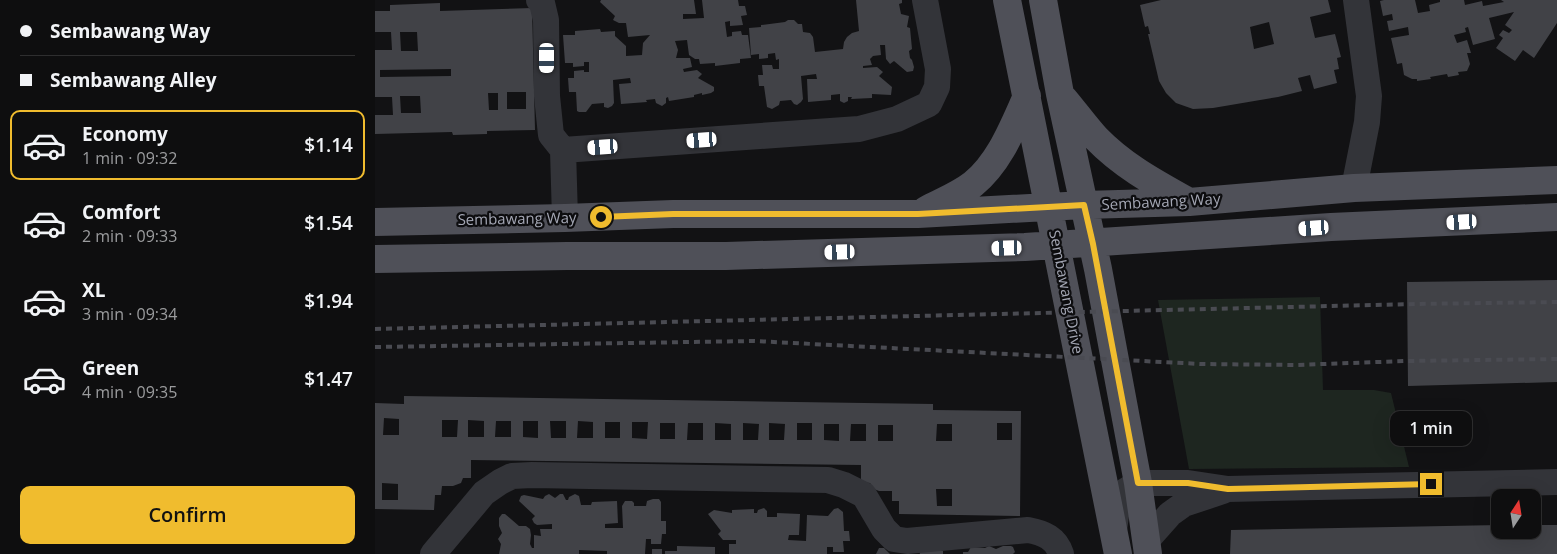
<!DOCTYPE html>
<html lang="en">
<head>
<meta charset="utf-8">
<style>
	body { margin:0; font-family:"Open Sans",sans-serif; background:#171718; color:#f1f3f6; height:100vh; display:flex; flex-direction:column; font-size:19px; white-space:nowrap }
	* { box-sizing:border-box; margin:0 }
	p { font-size:16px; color:#9b9c9e }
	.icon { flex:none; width:28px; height:28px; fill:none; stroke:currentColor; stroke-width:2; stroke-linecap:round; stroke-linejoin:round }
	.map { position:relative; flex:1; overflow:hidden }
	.panel { display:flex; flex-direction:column; background:#0e0e0f; width:375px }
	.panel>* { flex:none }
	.top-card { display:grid; align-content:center; height:110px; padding:0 20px; background:#0e0e0f }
	.needle { width:32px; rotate:12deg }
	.buttons { position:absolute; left:1116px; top:489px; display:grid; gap:10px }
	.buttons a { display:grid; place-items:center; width:50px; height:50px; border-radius:10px; background:#0e0e0f; box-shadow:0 5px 20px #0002,0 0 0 1px #2e2e2f; font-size:25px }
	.end { position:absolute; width:22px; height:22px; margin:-11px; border:6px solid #f0bc2e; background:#111; box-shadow:0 0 0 2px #111 }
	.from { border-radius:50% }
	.bubble { position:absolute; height:35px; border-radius:10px; background:#0e0e0f; box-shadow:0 5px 20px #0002,0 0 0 1px #2e2e2f; font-size:16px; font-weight:600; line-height:35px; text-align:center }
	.car { position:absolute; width:15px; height:30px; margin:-15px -8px; border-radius:6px; box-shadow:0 0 4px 1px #0007; background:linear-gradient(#fff 24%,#345 0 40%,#fff 0 76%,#345 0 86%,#fff 0) }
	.top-card b { display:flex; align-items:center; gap:18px; height:48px; font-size:19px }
	.top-card b+b { border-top:1px solid #2e2e2f }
	.top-card i { width:12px; height:12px; background:#f1f3f6 }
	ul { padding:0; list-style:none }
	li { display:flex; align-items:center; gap:15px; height:70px; margin:0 10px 8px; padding:0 10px; border:2px solid transparent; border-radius:10px }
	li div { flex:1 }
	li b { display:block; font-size:19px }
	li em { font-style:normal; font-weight:600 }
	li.current { border-color:#f0bc2e }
	li>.icon { width:45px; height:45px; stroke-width:1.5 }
	.cta { display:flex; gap:10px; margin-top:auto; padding:10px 20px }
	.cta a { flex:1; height:58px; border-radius:10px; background:#f0bc2e; color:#111; font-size:20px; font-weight:600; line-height:58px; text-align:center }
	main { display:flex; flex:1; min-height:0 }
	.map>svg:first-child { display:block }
</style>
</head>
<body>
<main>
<section class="panel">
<div class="top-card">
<b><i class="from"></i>Sembawang Way</b>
<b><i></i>Sembawang Alley</b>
</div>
<ul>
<li class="current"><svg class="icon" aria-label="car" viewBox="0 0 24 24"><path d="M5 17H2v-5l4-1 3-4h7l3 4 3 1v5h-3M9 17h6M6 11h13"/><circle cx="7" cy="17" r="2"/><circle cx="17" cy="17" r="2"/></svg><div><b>Economy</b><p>1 min · 09:32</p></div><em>$1.14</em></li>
<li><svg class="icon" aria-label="car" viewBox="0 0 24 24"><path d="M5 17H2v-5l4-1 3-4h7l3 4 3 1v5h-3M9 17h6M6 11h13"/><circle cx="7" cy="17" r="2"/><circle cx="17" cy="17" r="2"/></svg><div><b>Comfort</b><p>2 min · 09:33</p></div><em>$1.54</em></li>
<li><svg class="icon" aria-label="car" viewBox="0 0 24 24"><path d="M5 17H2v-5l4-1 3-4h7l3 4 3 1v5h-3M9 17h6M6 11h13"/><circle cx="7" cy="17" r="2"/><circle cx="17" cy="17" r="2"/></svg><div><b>XL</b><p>3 min · 09:34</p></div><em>$1.94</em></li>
<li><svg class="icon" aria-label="car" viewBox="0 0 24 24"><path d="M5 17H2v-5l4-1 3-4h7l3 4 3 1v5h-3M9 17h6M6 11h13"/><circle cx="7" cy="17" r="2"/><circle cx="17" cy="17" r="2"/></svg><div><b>Green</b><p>4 min · 09:35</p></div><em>$1.47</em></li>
</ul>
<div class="cta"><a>Confirm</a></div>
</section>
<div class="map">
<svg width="1182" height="554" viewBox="0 0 1182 554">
	<rect width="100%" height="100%" fill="#121214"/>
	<path fill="#1e2620" d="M945 297 948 390H999L1016 393 1034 467 814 469 783 300Z"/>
	<path fill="#414247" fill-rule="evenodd" d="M226 0H319L321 14H308V19L329 18 327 0H363L364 6H370L372 15 366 16 368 25 355 26V21L350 22 352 37 357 36V32L366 31 367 35H373L376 58 365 59V63L340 66V63L325 64 324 59H320L314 55 312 40 300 41 303 50 301 58H315L317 67 308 69 309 72 322 70 327 74 323 78 339 87V91L336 93 327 95V93L319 95V97L294 101 293 97 291 98V103L287 106 281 103 280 99 271 100 272 102 246 104 244 84 256 83 255 78 238 80 239 103 237 106 233 108 229 107V103L217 104 211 112H204L202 111 201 92H194L193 78H199V71L209 70V72H214V62H209V66L198 67V63H190L188 35H200V31L225 29 226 32 240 31V36L251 46V56L267 55 268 43 275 35 253 37 251 23H244L238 20 240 16 225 2Z
		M481 0H527V3L524 4 526 14 534 16 532 27 535 28 537 49 534 51 535 58 537 60 539 67 538 71 532 72 519 61 515 64 511 59 510 45H505L506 55 498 56 495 59 497 65 488 66V68L502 67 508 72 504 76 517 87 516 95 497 94V98L476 99 477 97H473V101L469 103 465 101V94L456 95V100L433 102 432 79H442L441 74 426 76 428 99 426 102 422 105 419 104 416 100 405 101 404 105 397 109 392 107 389 86H384L383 75H388L387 65H397L398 69H404V59L401 60 400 53 393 54V58L384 59V54L376 55 374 28 386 27V25L410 22 413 20H419L423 24H427L428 32 435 33 438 37 440 52 468 49 469 42 472 37 477 33 484 31Z
		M786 0H953L956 12 935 17 940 38 960 34 966 57 962 58 964 69 959 70 962 83 939 89 935 75 923 78 927 91 903 97 838 108 818 109 801 103 791 93 784 81 773 34H775L773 26 770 27 765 5ZM894 22 899 44 879 49 875 27Z
		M1009 0H1040L1043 13 1055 11 1054 5 1065 2V0H1089L1090 5 1107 1 1108 6 1129 2 1126 0H1182V23L1159 58 1148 50 1140 61 1121 48 1128 38 1124 35 1128 30 1134 33 1137 30 1130 25 1139 12 1114 18 1120 39 1098 45 1093 27 1090 28 1091 32 1079 35 1082 43 1092 40 1096 53H1092L1095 64 1092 71 1083 72 1084 75 1073 77 1072 74 1055 77 1056 79 1042 81V79H1037L1029 75 1027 63 1022 64 1016 38 1034 35 1033 27 1014 31 1012 21 1018 20 1017 14 1008 16 1005 1Z
		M65 3V11L157 8 160 130 112 131V134L78 135 77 132 0 134V115H18L17 97H0V50H17L16 32H0V11H15V5ZM25 32H42L43 51H26ZM76 69V76L5 77V70ZM132 92H151V109H132ZM113 93H123V110H114ZM25 96H45L46 113H26Z
		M1182 280V382L1033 386 1032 282Z
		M29 396 558 404V410L646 411 645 516 524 514V501H517V491H504L499 489 495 483 486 482V465L96 460V478H88L86 483 78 486H67L66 495H60L59 510 0 509V403L29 404ZM9 418 24 419V435H8ZM67 420H83L82 437H67ZM93 420 109 421V437H93ZM121 421H136V437H120ZM148 421H163V438L148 437ZM175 421H191V438H176ZM203 421 218 422V438H202ZM230 422H245V438H230ZM257 422H273L272 439 257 438ZM285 423H300V439H285ZM313 423H328V440H312ZM340 423 356 424V440H340ZM368 423 384 424 383 440H368ZM394 423 410 424 409 440H394ZM422 423H437V440H422ZM622 423H637V440H622ZM449 424H464V441L449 440ZM476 424H491V441H475ZM562 424H577V441H561ZM503 425H518V441H503ZM7 483 23 484V500H7ZM561 489H577V506H562Z
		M174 494 180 498 185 494H188L191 500H193L194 497 200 494 204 496 206 505H216L217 502 242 501 243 523 230 524V528H248L247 506 250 501H257L259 503V506H271L272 501 278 499H284L286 502V521H291V534H287L286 544H276V539H271L270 554H232V551L204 550V554H124L126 544 123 539 127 533 124 526V518L127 514H130L144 526H151L155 529 156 535 155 544 157 548H159V535L166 536 165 529H177V524L162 525 159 523 157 519 160 516 144 501 146 496 149 495 168 499 170 496Z
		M389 508 392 511V517H402V513L425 514 424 535H414L413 540 431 541 432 515 453 516 459 509 463 508 468 512 469 531H474L475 541H468L469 552H458V547H452V554H354V544H361V540H348L343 534 346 531 333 514 339 510 357 513V510L379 509V513H382L383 510Z
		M1125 525V530H1158V525H1182V554H855L856 530Z
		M302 546 340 547V554H290V551H302Z
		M614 546 621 549 628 546H636L638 547 640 552 638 554H588V552H593L596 547 610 548Z
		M504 548H509L515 554H501Z
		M277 549H287V554H277Z
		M544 551H568V554H545Z"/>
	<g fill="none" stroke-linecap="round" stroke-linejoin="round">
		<path stroke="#333439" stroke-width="26" d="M164 0 167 3 171 20 172 96 176 135 188 150 484 129 522 119 554 104 562 87 563 69 550 0
			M188 150 190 218
			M979 188 992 122 994 96 981 0
			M739 530 743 501 750 491 763 483H813L853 489 1182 482
			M771 541 795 514 809 504 848 491
			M58 554 109 493 125 482 137 476 157 475 453 480 469 485 489 495 509 529 519 539 532 541 653 530C669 533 681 538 686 554"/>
		<path stroke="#4f5058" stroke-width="28" d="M632 0 743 554
			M668 0 685 94 723 269 763 483 773 554
			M689 99C700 112 710 126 721 138 748 166 780 183 814 202
			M551 210C566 202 584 195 598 184 625 162 638 127 652 96
			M0 222 190 218 298 214H543L709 205 814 202 979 188 1182 180
			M0 259 192 256H351L650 247 956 227 1182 217"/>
		<path stroke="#4a4b52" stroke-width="4" stroke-dasharray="6 5" stroke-linecap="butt" d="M0 329 1040 304 1182 302
			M0 347 379 341 826 364 921 365 1031 361 1182 359"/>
	</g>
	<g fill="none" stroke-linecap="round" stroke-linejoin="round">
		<path stroke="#f0bc2e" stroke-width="6" d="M226 217 298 214H543L709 205 718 244 763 483H813L853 489 1056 484"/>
	</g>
	<g text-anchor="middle" stroke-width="4.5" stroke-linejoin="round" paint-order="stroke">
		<g font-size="15" fill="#a4a7b4" stroke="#0d0d0f">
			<text transform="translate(786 202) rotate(-3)" y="5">Sembawang Way</text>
			<text transform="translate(142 219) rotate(-1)" y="5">Sembawang Way</text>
			<text transform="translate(691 292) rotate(79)" y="5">Sembawang Drive</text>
		</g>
	</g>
</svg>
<div class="buttons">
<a><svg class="needle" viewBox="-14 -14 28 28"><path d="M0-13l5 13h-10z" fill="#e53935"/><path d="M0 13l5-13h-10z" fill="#9b9c9e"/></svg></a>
</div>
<i class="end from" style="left:226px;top:217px"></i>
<i class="end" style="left:1056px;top:484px"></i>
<div class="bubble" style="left:1015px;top:411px;width:82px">1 min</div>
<i class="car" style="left:172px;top:58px;rotate:180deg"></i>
<i class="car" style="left:327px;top:140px;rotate:266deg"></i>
<i class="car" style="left:228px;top:147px;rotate:266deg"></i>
<i class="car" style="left:1087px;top:222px;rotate:267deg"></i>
<i class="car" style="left:939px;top:228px;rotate:266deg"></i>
<i class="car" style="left:632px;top:248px;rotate:268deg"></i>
<i class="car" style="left:465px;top:252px;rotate:268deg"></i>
</div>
</main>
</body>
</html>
